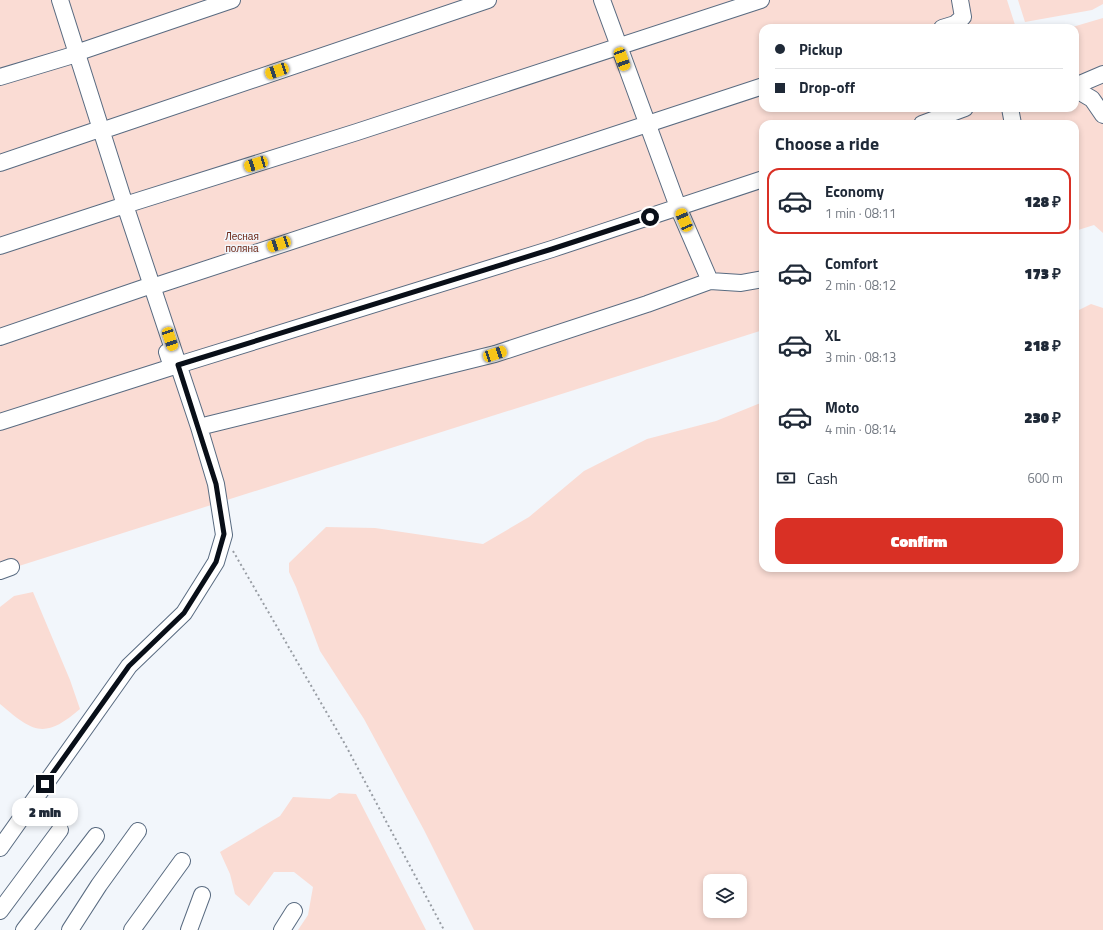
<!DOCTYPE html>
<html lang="en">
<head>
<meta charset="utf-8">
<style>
	body { margin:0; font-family:"Titillium Web",sans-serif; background:#f6f6f7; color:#1f2937; height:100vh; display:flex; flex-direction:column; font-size:15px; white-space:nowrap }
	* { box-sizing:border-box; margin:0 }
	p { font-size:13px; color:#747a83 }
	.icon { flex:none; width:22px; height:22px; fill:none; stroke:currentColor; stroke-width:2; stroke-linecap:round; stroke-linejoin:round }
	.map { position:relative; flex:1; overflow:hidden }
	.sheet { position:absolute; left:759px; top:120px; width:320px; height:452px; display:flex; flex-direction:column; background:#fff; border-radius:12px; box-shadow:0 2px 6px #0003 }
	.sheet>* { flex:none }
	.hud { position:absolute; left:759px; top:24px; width:320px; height:88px; border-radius:12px; box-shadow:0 2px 6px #0003; display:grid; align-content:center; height:88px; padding:0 16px; background:#fff }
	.controls { position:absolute; left:703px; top:874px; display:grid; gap:8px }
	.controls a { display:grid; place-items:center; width:44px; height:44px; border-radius:8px; background:#fff; box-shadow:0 2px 6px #0003; font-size:20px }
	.end { position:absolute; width:18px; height:18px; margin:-9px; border:5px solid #090f18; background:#fff; box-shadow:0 0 0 2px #fff }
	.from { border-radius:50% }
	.bubble { position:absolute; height:28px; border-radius:12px; background:#fff; box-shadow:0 2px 6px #0003; font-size:13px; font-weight:800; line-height:28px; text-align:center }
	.car { position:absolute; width:12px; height:24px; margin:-12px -6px; border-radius:5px; box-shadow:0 0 3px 1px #0007; background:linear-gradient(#f5c518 24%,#345 0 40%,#f5c518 0 76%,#345 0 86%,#f5c518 0) }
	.hud b { display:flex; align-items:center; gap:14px; height:38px; font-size:15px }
	.hud b+b { border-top:1px solid #e0e1e3 }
	.hud i { width:10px; height:10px; background:#1f2937 }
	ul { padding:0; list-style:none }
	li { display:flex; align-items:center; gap:12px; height:66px; margin:0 8px 6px; padding:0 8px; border:2px solid transparent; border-radius:12px }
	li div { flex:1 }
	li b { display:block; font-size:15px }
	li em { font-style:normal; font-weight:800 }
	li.selected { border-color:#d93025 }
	li>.icon { width:36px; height:36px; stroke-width:1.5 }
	h2 { padding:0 16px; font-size:18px; line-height:48px }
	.pay { display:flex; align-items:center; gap:10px; height:44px; padding:0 16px; font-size:15px }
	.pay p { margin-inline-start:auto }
	.cta { display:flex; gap:8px; margin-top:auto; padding:8px 16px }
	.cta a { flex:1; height:46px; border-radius:12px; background:#d93025; color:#fff; font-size:16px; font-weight:800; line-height:46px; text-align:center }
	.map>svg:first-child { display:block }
</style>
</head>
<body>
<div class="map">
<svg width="1103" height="930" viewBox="0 0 1103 930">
	<rect width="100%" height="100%" fill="#f2f6fb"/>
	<path fill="#fadcd4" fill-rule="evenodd" d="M0 0H1007L1016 28H763V108H1075V28H1069L1103 18V233L1094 225 1075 231V124H763V330L0 572Z
		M1018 0H1103V4L1092 10 1025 22Z
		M1091 304 1103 308V930H474L424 830 364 719 320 651 296 587 289 572V563L326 527 375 528 483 544 529 517 584 471 647 439 716 421 763 402V568H1075V312ZM710 881H740V911H710Z
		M33 592 70 680 80 709C44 740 33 732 0 704V607L14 596Z
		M339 793 356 794 426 930H298L308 915 313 887 294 872H274L249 906 235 894 230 874 220 852 280 816 293 797 330 799Z"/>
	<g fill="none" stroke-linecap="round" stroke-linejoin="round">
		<g stroke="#596b81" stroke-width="18">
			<path id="minor" d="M602 0 678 207 710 281
				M942 28 955 24 963 17 960 0
				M76 53 232 0
				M0 77 70 56
				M1075 86 1103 74
				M1075 89 1092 99 1103 115
				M1010 108 1013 124
				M922 124 965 108
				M101 131 488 0
				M0 163 94 131
				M125 205 357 132 761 0
				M0 246 119 207
				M152 287 763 86
				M0 337 146 287
				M178 365 552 249 763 179
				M0 422 172 367 167 352
				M199 427 495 354 647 304 710 281 741 283 763 279
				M0 571 11 567
				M0 848 129 666 184 613 216 562 224 535 216 484 199 427 125 205 60 0
				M0 911 60 830
				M24 930 96 836
				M70 930 99 885 138 831
				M132 930 182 861
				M189 930 202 895
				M282 930 294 911"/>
		</g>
		<path stroke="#989da4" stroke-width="2" stroke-dasharray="2 3" stroke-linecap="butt" d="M233 551 346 746 444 930"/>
		<use href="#minor" stroke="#fff" stroke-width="16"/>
	</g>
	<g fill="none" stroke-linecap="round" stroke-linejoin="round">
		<path stroke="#090f18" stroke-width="5" d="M45 784 129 666 184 613 216 562 224 534 216 484 178 365 552 249 650 217"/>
	</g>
	<g text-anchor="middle" stroke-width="3" stroke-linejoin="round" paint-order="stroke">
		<g font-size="10" fill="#6c2717" stroke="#f2f6fb">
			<text x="242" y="240">Лесная<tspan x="242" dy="12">поляна</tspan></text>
		</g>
	</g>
</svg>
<div class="controls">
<a><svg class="icon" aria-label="layers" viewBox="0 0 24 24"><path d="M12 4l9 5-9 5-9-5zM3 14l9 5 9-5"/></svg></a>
</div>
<i class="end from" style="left:650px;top:217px"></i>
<i class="end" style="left:45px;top:784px"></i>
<div class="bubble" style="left:12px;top:798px;width:66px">2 min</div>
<i class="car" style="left:622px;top:59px;rotate:160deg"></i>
<i class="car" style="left:277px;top:71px;rotate:251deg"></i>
<i class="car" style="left:256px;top:164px;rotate:253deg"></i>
<i class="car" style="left:684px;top:220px;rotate:337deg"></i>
<i class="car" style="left:279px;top:244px;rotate:252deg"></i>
<i class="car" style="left:170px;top:339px;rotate:161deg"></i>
<i class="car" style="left:495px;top:354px;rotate:72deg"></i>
<div class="hud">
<b><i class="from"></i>Pickup</b>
<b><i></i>Drop-off</b>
</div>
<section class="sheet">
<h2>Choose a ride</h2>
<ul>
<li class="selected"><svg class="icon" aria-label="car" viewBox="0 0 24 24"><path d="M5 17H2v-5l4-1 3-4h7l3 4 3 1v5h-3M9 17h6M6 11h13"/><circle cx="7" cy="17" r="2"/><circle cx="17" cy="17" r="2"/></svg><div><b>Economy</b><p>1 min · 08:11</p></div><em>128 ₽</em></li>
<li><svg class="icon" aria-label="car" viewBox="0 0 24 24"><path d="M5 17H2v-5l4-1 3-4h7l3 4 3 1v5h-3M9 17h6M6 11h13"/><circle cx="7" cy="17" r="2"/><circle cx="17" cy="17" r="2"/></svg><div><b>Comfort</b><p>2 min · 08:12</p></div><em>173 ₽</em></li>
<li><svg class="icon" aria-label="car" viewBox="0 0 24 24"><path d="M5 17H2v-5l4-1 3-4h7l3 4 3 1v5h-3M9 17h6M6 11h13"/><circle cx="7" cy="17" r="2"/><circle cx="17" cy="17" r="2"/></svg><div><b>XL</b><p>3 min · 08:13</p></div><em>218 ₽</em></li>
<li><svg class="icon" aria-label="car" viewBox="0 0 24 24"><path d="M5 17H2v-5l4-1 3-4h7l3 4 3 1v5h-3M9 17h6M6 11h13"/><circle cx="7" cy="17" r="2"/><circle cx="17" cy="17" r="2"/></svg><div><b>Moto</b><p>4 min · 08:14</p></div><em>230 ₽</em></li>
</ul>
<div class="pay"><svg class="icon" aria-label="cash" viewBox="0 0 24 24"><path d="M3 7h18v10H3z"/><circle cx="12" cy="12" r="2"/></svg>Cash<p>600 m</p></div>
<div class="cta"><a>Confirm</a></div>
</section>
</div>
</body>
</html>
